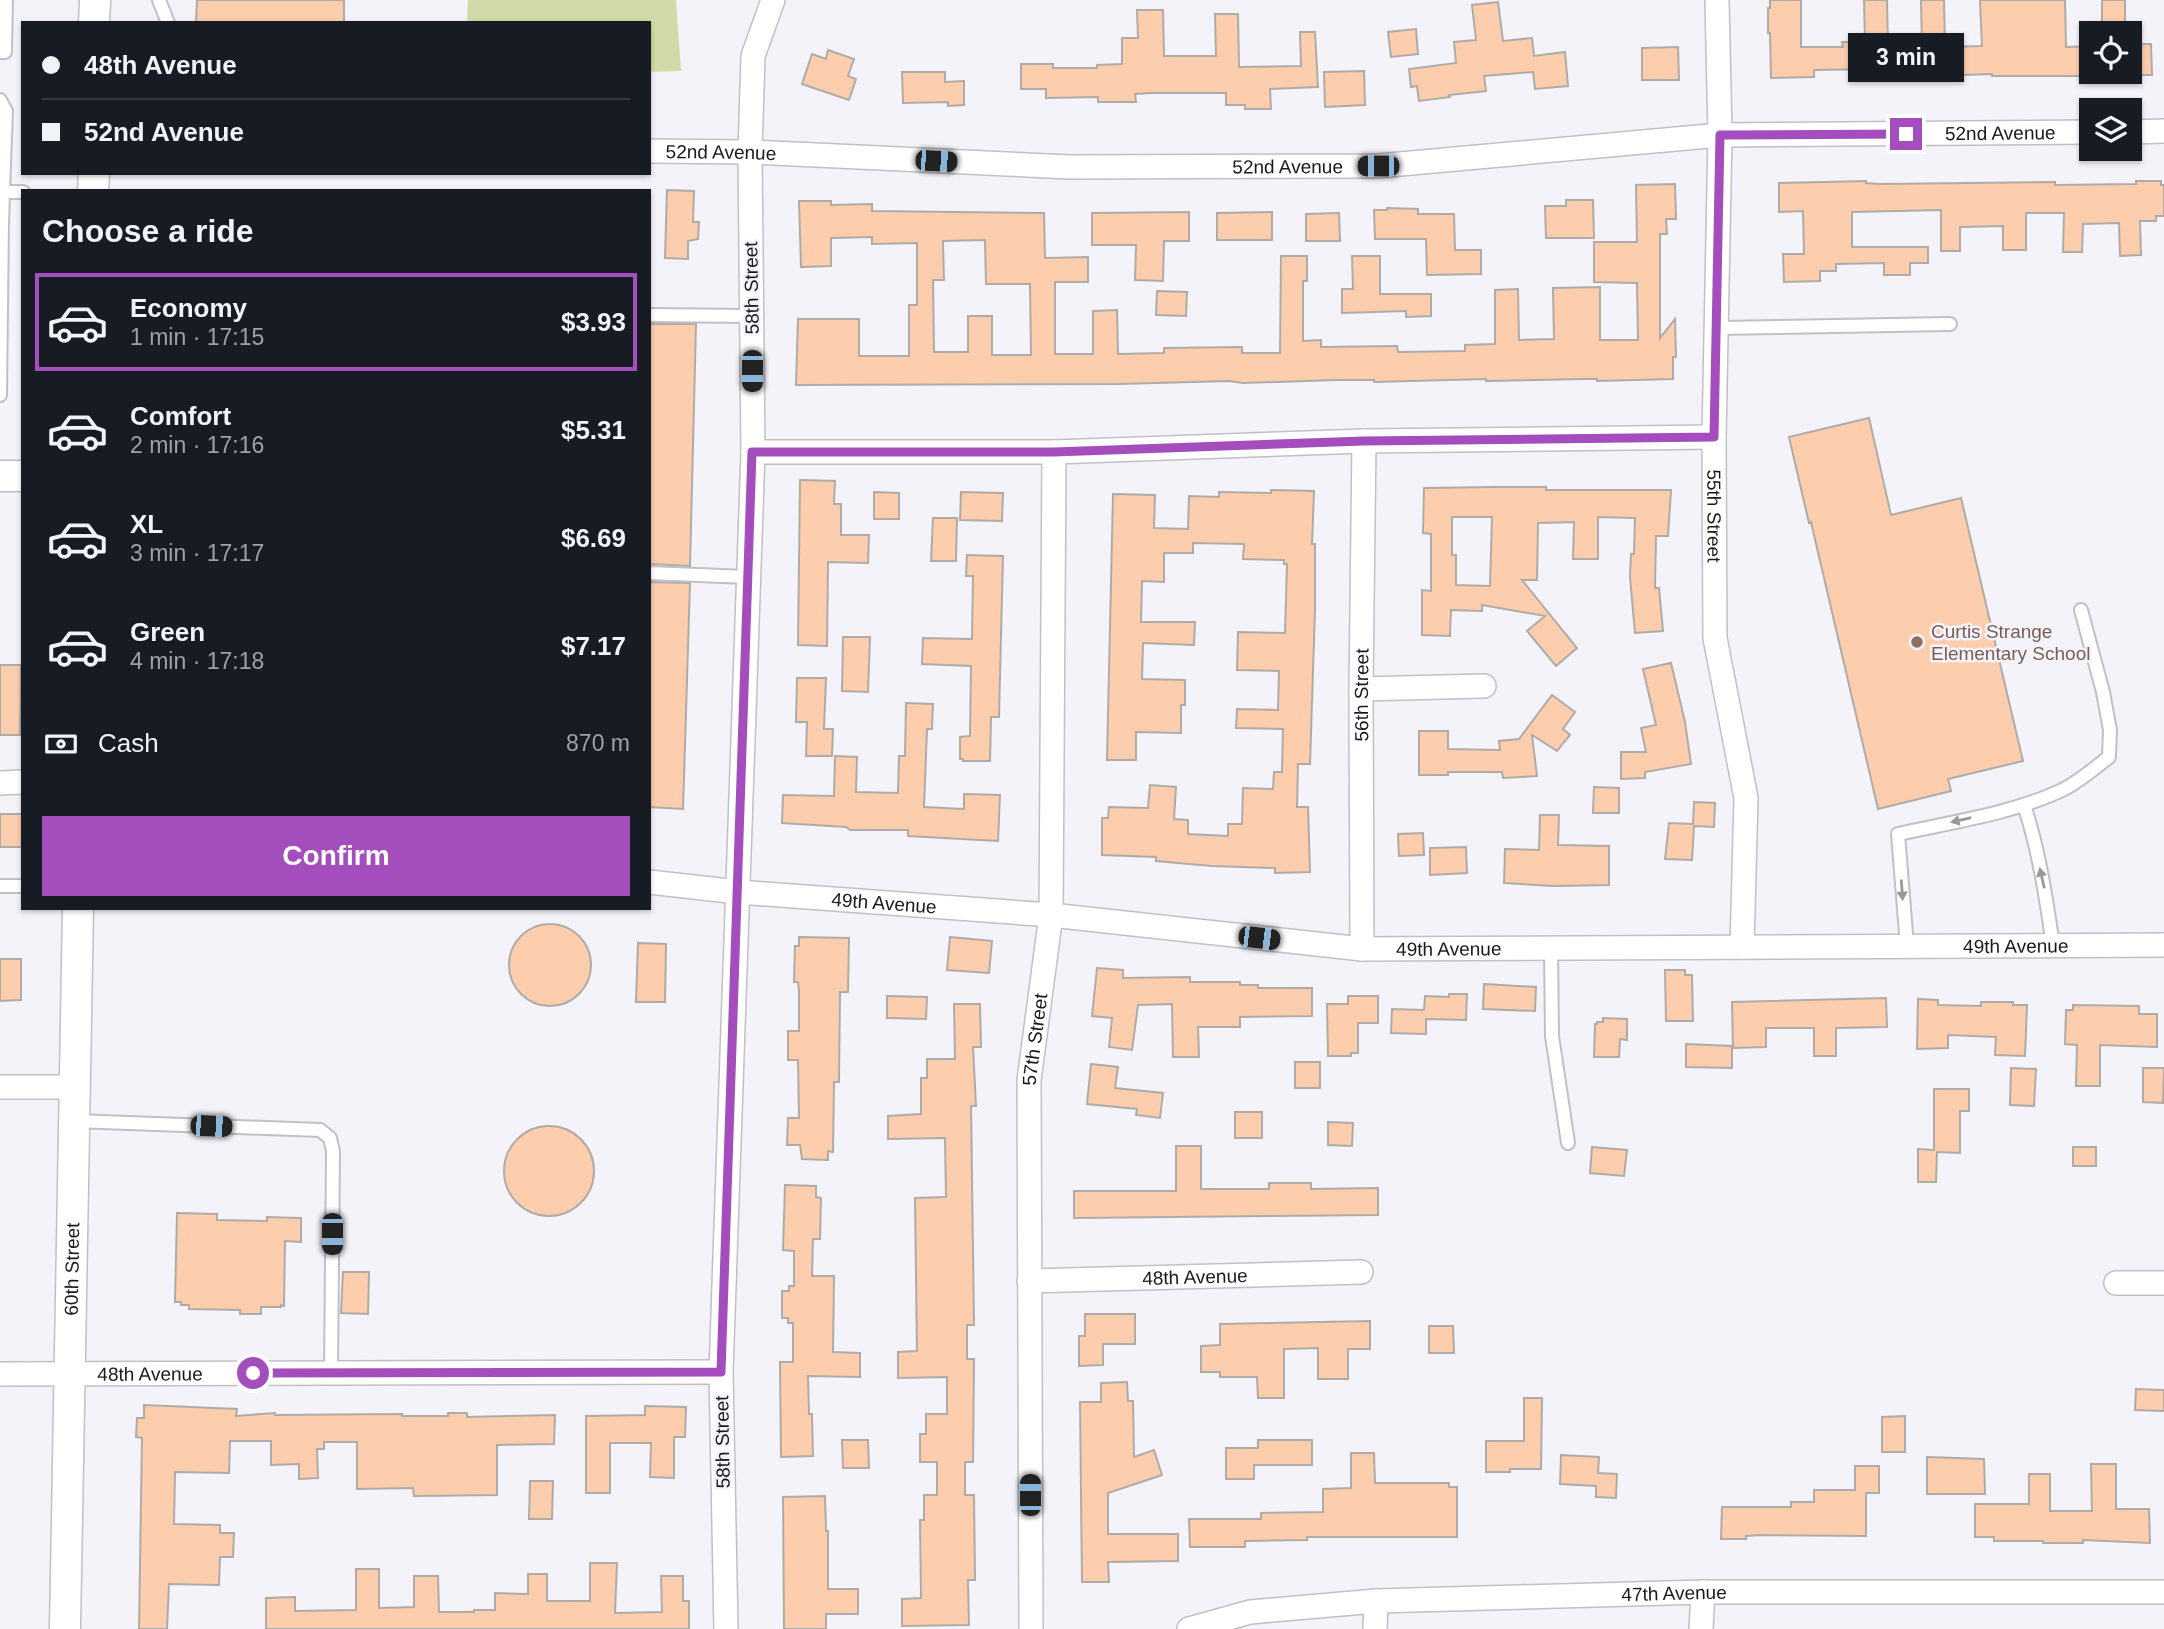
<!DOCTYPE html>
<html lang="en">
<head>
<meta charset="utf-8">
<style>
	body { margin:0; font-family:Helvetica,sans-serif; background:#242831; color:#f1f3f6; height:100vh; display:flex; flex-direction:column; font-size:26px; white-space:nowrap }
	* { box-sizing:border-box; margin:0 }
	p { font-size:23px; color:#9ea1a6 }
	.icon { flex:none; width:38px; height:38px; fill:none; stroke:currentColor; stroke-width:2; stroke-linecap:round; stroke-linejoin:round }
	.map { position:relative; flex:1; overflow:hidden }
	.details { position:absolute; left:21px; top:189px; width:630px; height:721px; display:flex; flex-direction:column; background:#171b24; border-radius:0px; box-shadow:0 2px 5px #0004 }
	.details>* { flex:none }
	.banner { position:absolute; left:21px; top:21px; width:630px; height:154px; border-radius:0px; box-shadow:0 2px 5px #0004; display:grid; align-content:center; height:154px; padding:0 21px; background:#171b24 }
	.tools { position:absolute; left:2079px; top:21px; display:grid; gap:14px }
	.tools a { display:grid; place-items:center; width:63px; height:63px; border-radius:0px; background:#171b24; box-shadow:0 2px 5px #0004; font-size:35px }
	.end { position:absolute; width:32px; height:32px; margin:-16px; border:9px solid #a34ebc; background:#fff; box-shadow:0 0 0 4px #fff }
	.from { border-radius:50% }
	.bubble { position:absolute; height:49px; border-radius:0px; background:#171b24; box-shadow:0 2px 5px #0004; font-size:23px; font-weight:700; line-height:49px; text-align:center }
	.car { position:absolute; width:21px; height:42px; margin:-21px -10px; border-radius:9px; box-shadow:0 0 5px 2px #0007; background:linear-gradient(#222 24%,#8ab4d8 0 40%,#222 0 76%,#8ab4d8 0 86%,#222 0) }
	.banner b { display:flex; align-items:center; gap:24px; height:66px; font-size:26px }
	.banner b+b { border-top:2px solid #363941 }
	.banner i { width:18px; height:18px; background:#f1f3f6 }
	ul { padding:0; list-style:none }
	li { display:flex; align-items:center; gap:21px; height:98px; margin:0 14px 10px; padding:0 7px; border:4px solid transparent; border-radius:0px }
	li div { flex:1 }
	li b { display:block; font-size:26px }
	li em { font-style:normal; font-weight:700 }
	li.on { border-color:#a34ebc }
	li>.icon { width:63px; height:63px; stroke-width:1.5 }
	h2 { padding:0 21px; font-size:32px; line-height:84px }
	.pay { display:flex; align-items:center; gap:18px; height:77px; padding:0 21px; font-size:26px }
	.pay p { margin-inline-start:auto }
	.primary-button { display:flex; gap:14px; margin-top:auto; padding:14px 21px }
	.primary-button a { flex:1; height:80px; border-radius:0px; background:#a34ebc; color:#fff; font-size:28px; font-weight:700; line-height:80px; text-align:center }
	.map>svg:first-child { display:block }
</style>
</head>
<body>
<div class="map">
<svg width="2164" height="1629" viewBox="0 0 2164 1629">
	<rect width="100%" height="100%" fill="#f4f3f9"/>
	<path fill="#d1dba8" d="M468 0H676L681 71 649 72V23H467Z"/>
	<path fill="#fcceae" stroke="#b0aba7" stroke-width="2" fill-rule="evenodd" d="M197 0H344V23H196Z
		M1770 0H1801V47H1843L1842 42H1865L1864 0H1887L1888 46 1922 45 1921 0H1944L1945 47 1982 46 1980 0H2065L2066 47 2091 46V76H1992V74L1876 78V69L1814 70V77L1771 78 1770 33H1768V8H1770Z
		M2102 0H2125V26L2102 27Z
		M1498 2 1503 41 1532 38 1534 56 1565 52 1568 86 1535 89 1533 72 1484 76 1486 91 1449 95 1450 97 1419 101 1417 86 1411 87 1409 69 1456 63 1454 42 1476 40 1472 5Z
		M1137 10H1163L1164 56H1216L1215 14H1238L1239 67 1301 66 1300 32H1315L1318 87 1270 89 1271 109H1245V105H1226V93H1151L1135 94 1136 102H1098V97L1046 98V89H1021V64H1053V68H1097V65L1122 64V38H1138Z
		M1416 29 1418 54 1391 57 1388 32Z
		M2130 44H2151L2152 75H2130Z
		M1678 47 1679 80H1642V48Z
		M828 50 854 59 848 76 856 79 849 100 802 84 812 54 826 59Z
		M1364 71 1365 105 1325 107 1324 72Z
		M902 72H945V82L964 81V105L948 106V102L903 103Z
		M1866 181V183L1879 184 2055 182V185L2136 184V181H2161V185H2164V216H2156V221H2140L2141 255 2120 256 2119 223 2083 224 2082 252H2063L2064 213H2026V250H2003V226L1960 227V251H1941V210L1852 212V247H1928V263H1910V275H1884V263L1836 264V271H1820V281L1784 282 1783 254H1804L1803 211 1779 212V183Z
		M1675 184 1676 219H1666L1667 234H1660V338L1675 319 1676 357H1673V379L1597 381V379H1585L1486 381V379L1374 382V380H1336L1243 383 1229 381 1118 384 796 385 798 319H859V356H909V305H917V243L872 244V237L831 238V266L801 267 799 201H831V205L872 204V211L1044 213 1045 258 1088 257V282H1055V354H1093V311L1117 310 1118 354 1164 353V348L1242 347V353H1280L1281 256H1307V281H1303V341L1321 340V347L1397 346 1398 352 1465 351V345L1495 344V290L1518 289 1519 340 1554 339 1553 288 1600 287V340H1638L1637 283 1594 282V242H1637L1636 185ZM985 240 986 284H1030L1031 355H992V316H968V352H934L933 280H944L943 241Z
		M667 190 694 191 693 222H699L698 239 688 241V259L665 258Z
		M1566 200H1593L1594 238H1546L1545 206H1566Z
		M1387 208 1418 209V214H1454L1455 250H1481V274L1427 275 1426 239H1375L1374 210H1387Z
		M1189 212V241H1164L1163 281 1135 280 1136 245H1092V213Z
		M1272 212V240H1217V213Z
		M1339 213 1340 241H1306V214Z
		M1352 256H1380V294H1431V316L1406 317V311L1342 313V289H1353Z
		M1157 291 1187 292 1186 316 1156 315Z
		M649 324H696L690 566 649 564Z
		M1869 418 1891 515 1961 498 2023 761 1948 779 1951 791 1878 809 1811 522 1809 523 1789 437Z
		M800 480 835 481 834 504H841V535H869L868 563 828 562 827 646 798 645Z
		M1494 487H1546V490H1671L1668 536H1656L1655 588H1659L1663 631 1635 633 1630 577 1631 554H1634L1635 518 1598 517V559H1573L1574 522 1538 523 1537 580H1522L1577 648 1556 666 1527 631 1545 616 1482 605V611L1451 610 1450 636 1422 635V590L1431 591V534L1423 533 1424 488ZM1452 517H1492L1490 586 1456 585V555H1452Z
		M1271 490 1314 491 1312 544H1315V609L1310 764H1298L1297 807H1308L1310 872 1275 873V868L1212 866 1156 861V857L1102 855V818H1108L1109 807 1148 808 1150 785 1176 787 1174 819 1188 820V834L1228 836V824H1242L1243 788 1273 789 1274 772H1282L1283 729 1236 728 1237 709 1278 710 1279 671 1237 670 1238 632 1285 633 1287 564H1284V560L1243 559 1244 544 1193 543V553H1164V582L1142 581 1141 622H1195L1194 645 1143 643 1142 679 1185 680V705H1181V733L1136 732V760H1107L1113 494 1155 495 1154 528 1188 529 1189 496 1219 497V492L1271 493Z
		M874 492 899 493V519H874Z
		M961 492 1003 493 1002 521 960 520Z
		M933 518H957L956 561H931Z
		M967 555 1003 556 999 717H991L990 761H963V759H960V737L970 736 971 666 922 664 923 638 972 639 973 576H966Z
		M649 582 690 583 683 809 649 807Z
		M843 637H870L868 692 842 691Z
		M1671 663 1685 722 1691 764 1645 772V778L1621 779V752H1646L1641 728 1656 725 1643 669Z
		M0 665H21L20 735H0Z
		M797 678H826L824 729H833L832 756H806L807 722H796Z
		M1552 695 1575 712 1563 729 1570 735 1557 751 1532 735 1537 776 1503 778 1502 772H1448V775H1419V731H1448V749L1500 750 1499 741 1519 739Z
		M906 703 933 704 932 729H927L924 807 964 809V794L1000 795 998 841 908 836V830H850L846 827 782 823 783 795 834 796 835 756 857 757 856 792 898 793 899 756H905Z
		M1594 787 1619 788V813H1593Z
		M1694 802 1715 803 1714 827 1694 826 1692 860 1665 859 1669 823 1693 824Z
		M0 814H23V847H0Z
		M1540 815H1559L1558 845 1609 846V885L1553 886 1504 883 1505 849 1539 850Z
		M1423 833 1424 855 1399 856 1398 834Z
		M1466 847 1467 873 1430 875V848Z
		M509 965a41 41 0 1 1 82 0a41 41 0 1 1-82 0Z
		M799 937 849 938 848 992H840L839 1082H834L833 1152 828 1151V1160L802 1159 800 1145H787L788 1118H799L798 1060H788V1031H799V991L798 982H794L795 946H799Z
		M950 937 992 941 989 973 947 970Z
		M638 943 666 944 665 1002H636Z
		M0 959H21V1000L0 1001Z
		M1097 968 1123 970V978L1190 977V982H1240V985H1258V988H1312V1016L1240 1017V1027H1198L1199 1057H1173L1172 1004 1138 1005 1132 1050 1109 1047 1112 1018 1092 1016Z
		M1665 970H1685V975H1692L1693 1021H1666Z
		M1484 984 1536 987 1535 1011 1483 1009Z
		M1449 994H1467L1466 1020 1426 1019V1034L1391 1033 1392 1009 1424 1010 1425 996 1449 997Z
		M887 996 927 997 926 1019 887 1018Z
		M1348 996H1378V1023H1358V1053H1351V1056H1328L1327 1004H1348Z
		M1886 998 1887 1027 1836 1028V1056H1814V1028H1766V1047L1733 1048 1732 1002Z
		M1918 999 1938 1000V1005L1981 1006V1002H2013V1005H2027L2025 1056 1995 1055 1996 1037 1948 1035V1048L1917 1049Z
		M954 1004H980L981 1047H973L976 1106H971L974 1325H967V1359H974L973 1462H965V1495H974L975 1580H968L969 1625 902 1626V1599L921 1598 920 1520H924V1495H937V1462H920V1434H926V1414H947V1377L898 1378V1352L917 1351 915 1198 946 1197 945 1138 888 1139V1116L921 1114V1078H927V1059H955Z
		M2073 1005 2139 1006V1014H2157V1047L2100 1045V1086H2076L2077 1045 2065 1044 2066 1010H2073Z
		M1603 1018 1627 1019V1040L1620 1039 1619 1057H1594L1595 1024H1597V1022H1603Z
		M1686 1044 1732 1046V1068L1686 1067Z
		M1295 1062H1320V1088H1295Z
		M1091 1064 1118 1067 1115 1088 1163 1093 1160 1118 1136 1115 1137 1109 1087 1104Z
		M2011 1068 2036 1069 2034 1106 2010 1105Z
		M2143 1068H2164L2163 1103 2143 1102Z
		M1934 1089H1969V1111H1960V1153L1937 1152 1936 1182H1918V1149L1934 1150Z
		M1235 1112H1262V1138H1235Z
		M1328 1122 1353 1123 1352 1146 1328 1145Z
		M504 1171a45 45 0 1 1 90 0a45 45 0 1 1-90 0Z
		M1176 1146H1201V1189H1269V1183H1311V1189L1378 1188V1215L1074 1218V1191H1176Z
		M1592 1147 1627 1150 1624 1176 1590 1173Z
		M2073 1147H2096V1166H2073Z
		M785 1185 816 1186V1197L821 1198 820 1239H813L812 1276H834L833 1352 860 1353V1377L808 1376 809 1414H812L813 1456 781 1457 780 1362H793V1323H788V1318H782V1291H789V1286H794V1251L783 1250Z
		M177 1213 217 1214V1220L267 1221V1217L301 1218V1242L285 1241 284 1306 281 1305V1307H261V1314H240V1310L189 1309V1305H181V1302H175Z
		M343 1272H369L368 1314 341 1313Z
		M1085 1314H1135V1344H1103V1365L1079 1366V1336H1085Z
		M1370 1321V1349H1348V1379H1318V1348L1284 1349V1398H1258L1257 1377H1220V1372H1201V1346L1220 1345V1324Z
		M1429 1326H1453L1454 1353H1429Z
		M1127 1382 1128 1401H1133L1134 1457 1154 1450 1162 1475 1108 1493V1534H1178V1561L1108 1562 1109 1582H1082L1080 1402H1101V1383Z
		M2136 1389 2164 1390V1411L2135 1410Z
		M1524 1398H1542L1541 1469H1510V1472H1486V1441H1524Z
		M144 1405 237 1409 236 1416 275 1413V1415L402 1414V1416H448V1413H467V1417L555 1415 554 1444 497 1445V1495L414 1496 413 1488 357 1489V1442H324V1449H317L318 1478 299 1479V1464L271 1465V1441H230L229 1473 175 1472 174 1524 220 1525V1533H234L233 1557H220L219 1585 169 1584 167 1629H139L142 1438 136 1437 137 1418H144Z
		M645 1406 686 1407 685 1437H674V1478L650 1477 651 1443H610V1493H586V1416L645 1415Z
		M1905 1416V1452H1882V1417Z
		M842 1440H868L869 1468H843Z
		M1258 1440H1312V1465H1254V1479H1226V1448H1258Z
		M1351 1453H1374L1375 1483H1449V1487H1457V1537H1307V1540L1245 1541V1547H1190L1189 1519H1261V1513L1323 1512V1489L1351 1488Z
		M1561 1455 1599 1457 1598 1473 1617 1474 1616 1498 1596 1497V1486L1560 1484Z
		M1927 1457 1984 1459 1985 1494H1927Z
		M2091 1464H2116V1509H2149L2150 1543 2083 1540V1543H2043V1541H1994V1537H1975V1504H2029V1474H2050V1511H2092Z
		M1855 1466H1879V1493H1866V1536L1761 1535 1746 1536V1539H1721L1722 1507H1791V1502H1814V1490H1855Z
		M530 1481H553L552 1519H529Z
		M825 1496 826 1531H828V1589H858V1614H826V1629H784L783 1497Z
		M590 1563H617L615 1613 662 1612 661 1576H683V1601H689V1629H266V1598L295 1597V1611L356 1610V1569H379V1608L414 1607V1576H438L439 1612H474V1610H495V1593L528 1594V1574H547V1601H590Z"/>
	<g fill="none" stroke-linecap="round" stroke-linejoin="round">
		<g stroke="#c0c0c5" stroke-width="16">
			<path id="service" d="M159 0 168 23
				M0 52H5L6 0
				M0 100 6 111 3 192H23
				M0 223H2L0 395
				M2 223 3 192
				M649 315 751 316
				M1716 328 1950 324
				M649 573 747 577
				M2024 805C2039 850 2046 898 2053 945
				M0 886H23
				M1907 946 1898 834C1952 822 2010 814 2060 791 2078 783 2093 769 2109 757L2110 730 2103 692 2081 610
				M1551 948 1552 1036 1568 1143
				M75 1121 320 1130 330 1138 333 1151 331 1373"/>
		</g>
		<g stroke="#c0c0c5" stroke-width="26">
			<g id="minor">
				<path id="s1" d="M1717 0 1720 135 1714 437 1715 638 1746 798 1742 947"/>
				<path d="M2130 132 2164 131"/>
				<path id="s2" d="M649 151 750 152 1070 167 1378 166 1720 135 2091 132"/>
				<path d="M753 452H1054L1364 441 1714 437"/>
				<path d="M1361 689 1484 686"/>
				<path d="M0 783 23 782"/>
				<path id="s3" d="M649 882 738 892 1051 915 1362 949 2164 945"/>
				<path id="s4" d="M1362 949 1361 689 1364 441"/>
				<path d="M0 1087H74"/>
				<path id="s5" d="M1029 1281 1361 1272"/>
				<path d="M2116 1283H2164"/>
				<path id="s6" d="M0 1374 721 1372"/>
				<path d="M726 1629 721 1372 753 452 750 152 753 56 773 0"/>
				<path id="s7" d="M1031 1629 1029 1080 1051 915 1054 452"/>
				<path id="s8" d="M1189 1629 1250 1612 1376 1601 1703 1592H2164"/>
				<path d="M1375 1629 1376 1601"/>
				<path d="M1701 1629 1703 1592"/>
			</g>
		</g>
		<g stroke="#c0c0c5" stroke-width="33">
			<g id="tertiary">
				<path d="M94 23 95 0"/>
				<path d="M93 191 94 173"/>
				<path d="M0 476H23"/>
				<path id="s9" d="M65 1629 78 908"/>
			</g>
		</g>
		<use href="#service" stroke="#fff" stroke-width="12"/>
		<use href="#minor" stroke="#fff" stroke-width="23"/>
		<use href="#tertiary" stroke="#fff" stroke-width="30"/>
	</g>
	<defs><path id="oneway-solid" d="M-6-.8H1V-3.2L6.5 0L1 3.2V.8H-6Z" transform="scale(1.75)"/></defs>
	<g fill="#989899">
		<use href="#oneway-solid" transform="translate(1961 820) rotate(167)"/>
		<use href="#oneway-solid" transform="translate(2042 878) rotate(-103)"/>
		<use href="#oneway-solid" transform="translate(1902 890) rotate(86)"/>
	</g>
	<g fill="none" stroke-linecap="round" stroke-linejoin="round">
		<path stroke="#a34ebc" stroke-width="9" d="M253 1373 721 1372 752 452H1054L1364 441 1714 437 1720 135 1906 134"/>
	</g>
	<circle fill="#8d6e63" stroke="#f4f3f9" stroke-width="2.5" cx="1917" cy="642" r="7"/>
	<g text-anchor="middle" stroke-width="5" stroke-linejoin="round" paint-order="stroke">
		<g font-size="19" fill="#1a1a1c" stroke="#f4f3f9">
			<text dy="7" stroke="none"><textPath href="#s2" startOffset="1353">52nd Avenue</textPath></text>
			<text dy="7" stroke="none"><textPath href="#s2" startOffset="72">52nd Avenue</textPath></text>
			<text dy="7" stroke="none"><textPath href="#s2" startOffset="639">52nd Avenue</textPath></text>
			<text transform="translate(751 288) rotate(-91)" y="7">58th Street</text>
			<text dy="7" stroke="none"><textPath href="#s1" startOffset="516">55th Street</textPath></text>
			<text dy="7" stroke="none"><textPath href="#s4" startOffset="254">56th Street</textPath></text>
			<text dy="7" stroke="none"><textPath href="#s3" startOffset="236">49th Avenue</textPath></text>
			<text dy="7" stroke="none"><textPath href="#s3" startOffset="1370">49th Avenue</textPath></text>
			<text dy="7" stroke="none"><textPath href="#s3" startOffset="803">49th Avenue</textPath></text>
			<text dy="7" stroke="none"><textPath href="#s7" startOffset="590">57th Street</textPath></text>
			<text dy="7" stroke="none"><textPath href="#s9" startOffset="360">60th Street</textPath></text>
			<text dy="7" stroke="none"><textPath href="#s5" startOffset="166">48th Avenue</textPath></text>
			<text dy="7" stroke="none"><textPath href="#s6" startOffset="150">48th Avenue</textPath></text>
			<text transform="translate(722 1442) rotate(-91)" y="7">58th Street</text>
			<text dy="7" stroke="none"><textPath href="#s8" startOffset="488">47th Avenue</textPath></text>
		</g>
		<g font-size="19" fill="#785e54" stroke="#f4f3f9" text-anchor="start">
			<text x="1931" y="638">Curtis Strange<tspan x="1931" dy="22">Elementary School</tspan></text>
		</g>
	</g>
</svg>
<div class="tools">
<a><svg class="icon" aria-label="locate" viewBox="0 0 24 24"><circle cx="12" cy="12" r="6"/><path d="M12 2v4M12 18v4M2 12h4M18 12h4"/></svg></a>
<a><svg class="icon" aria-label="layers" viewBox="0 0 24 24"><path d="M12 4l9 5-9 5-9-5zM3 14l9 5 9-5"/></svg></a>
</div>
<i class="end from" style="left:253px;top:1373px"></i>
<i class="end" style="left:1906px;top:134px"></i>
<div class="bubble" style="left:1848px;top:33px;width:116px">3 min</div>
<i class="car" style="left:936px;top:161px;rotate:93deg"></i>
<i class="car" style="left:1378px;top:166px;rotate:270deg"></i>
<i class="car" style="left:752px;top:371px;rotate:180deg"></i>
<i class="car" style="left:1259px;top:938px;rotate:97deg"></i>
<i class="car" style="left:211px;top:1126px;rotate:92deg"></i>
<i class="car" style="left:332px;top:1234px;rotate:180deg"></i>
<i class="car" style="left:1030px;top:1495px;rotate:0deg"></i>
<div class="banner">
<b><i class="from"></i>48th Avenue</b>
<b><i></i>52nd Avenue</b>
</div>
<section class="details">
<h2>Choose a ride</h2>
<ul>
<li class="on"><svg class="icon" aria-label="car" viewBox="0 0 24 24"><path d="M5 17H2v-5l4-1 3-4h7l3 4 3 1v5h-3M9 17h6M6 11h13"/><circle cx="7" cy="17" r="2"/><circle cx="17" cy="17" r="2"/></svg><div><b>Economy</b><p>1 min · 17:15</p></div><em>$3.93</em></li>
<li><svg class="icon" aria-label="car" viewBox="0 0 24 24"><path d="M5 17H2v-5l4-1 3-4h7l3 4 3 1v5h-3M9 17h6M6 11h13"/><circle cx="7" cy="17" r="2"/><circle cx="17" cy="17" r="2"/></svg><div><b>Comfort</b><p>2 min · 17:16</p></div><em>$5.31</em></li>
<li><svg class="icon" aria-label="car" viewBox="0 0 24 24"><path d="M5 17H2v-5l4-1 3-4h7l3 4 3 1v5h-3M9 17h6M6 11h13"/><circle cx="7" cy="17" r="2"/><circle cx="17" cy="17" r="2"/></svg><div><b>XL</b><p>3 min · 17:17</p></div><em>$6.69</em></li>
<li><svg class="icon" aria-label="car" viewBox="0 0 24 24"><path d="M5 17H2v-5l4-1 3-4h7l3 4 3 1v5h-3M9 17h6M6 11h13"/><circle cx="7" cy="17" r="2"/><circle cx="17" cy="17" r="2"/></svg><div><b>Green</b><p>4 min · 17:18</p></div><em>$7.17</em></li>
</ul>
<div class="pay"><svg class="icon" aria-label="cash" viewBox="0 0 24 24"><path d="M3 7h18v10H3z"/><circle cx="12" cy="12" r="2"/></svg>Cash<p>870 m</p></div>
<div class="primary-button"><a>Confirm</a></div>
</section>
</div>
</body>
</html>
